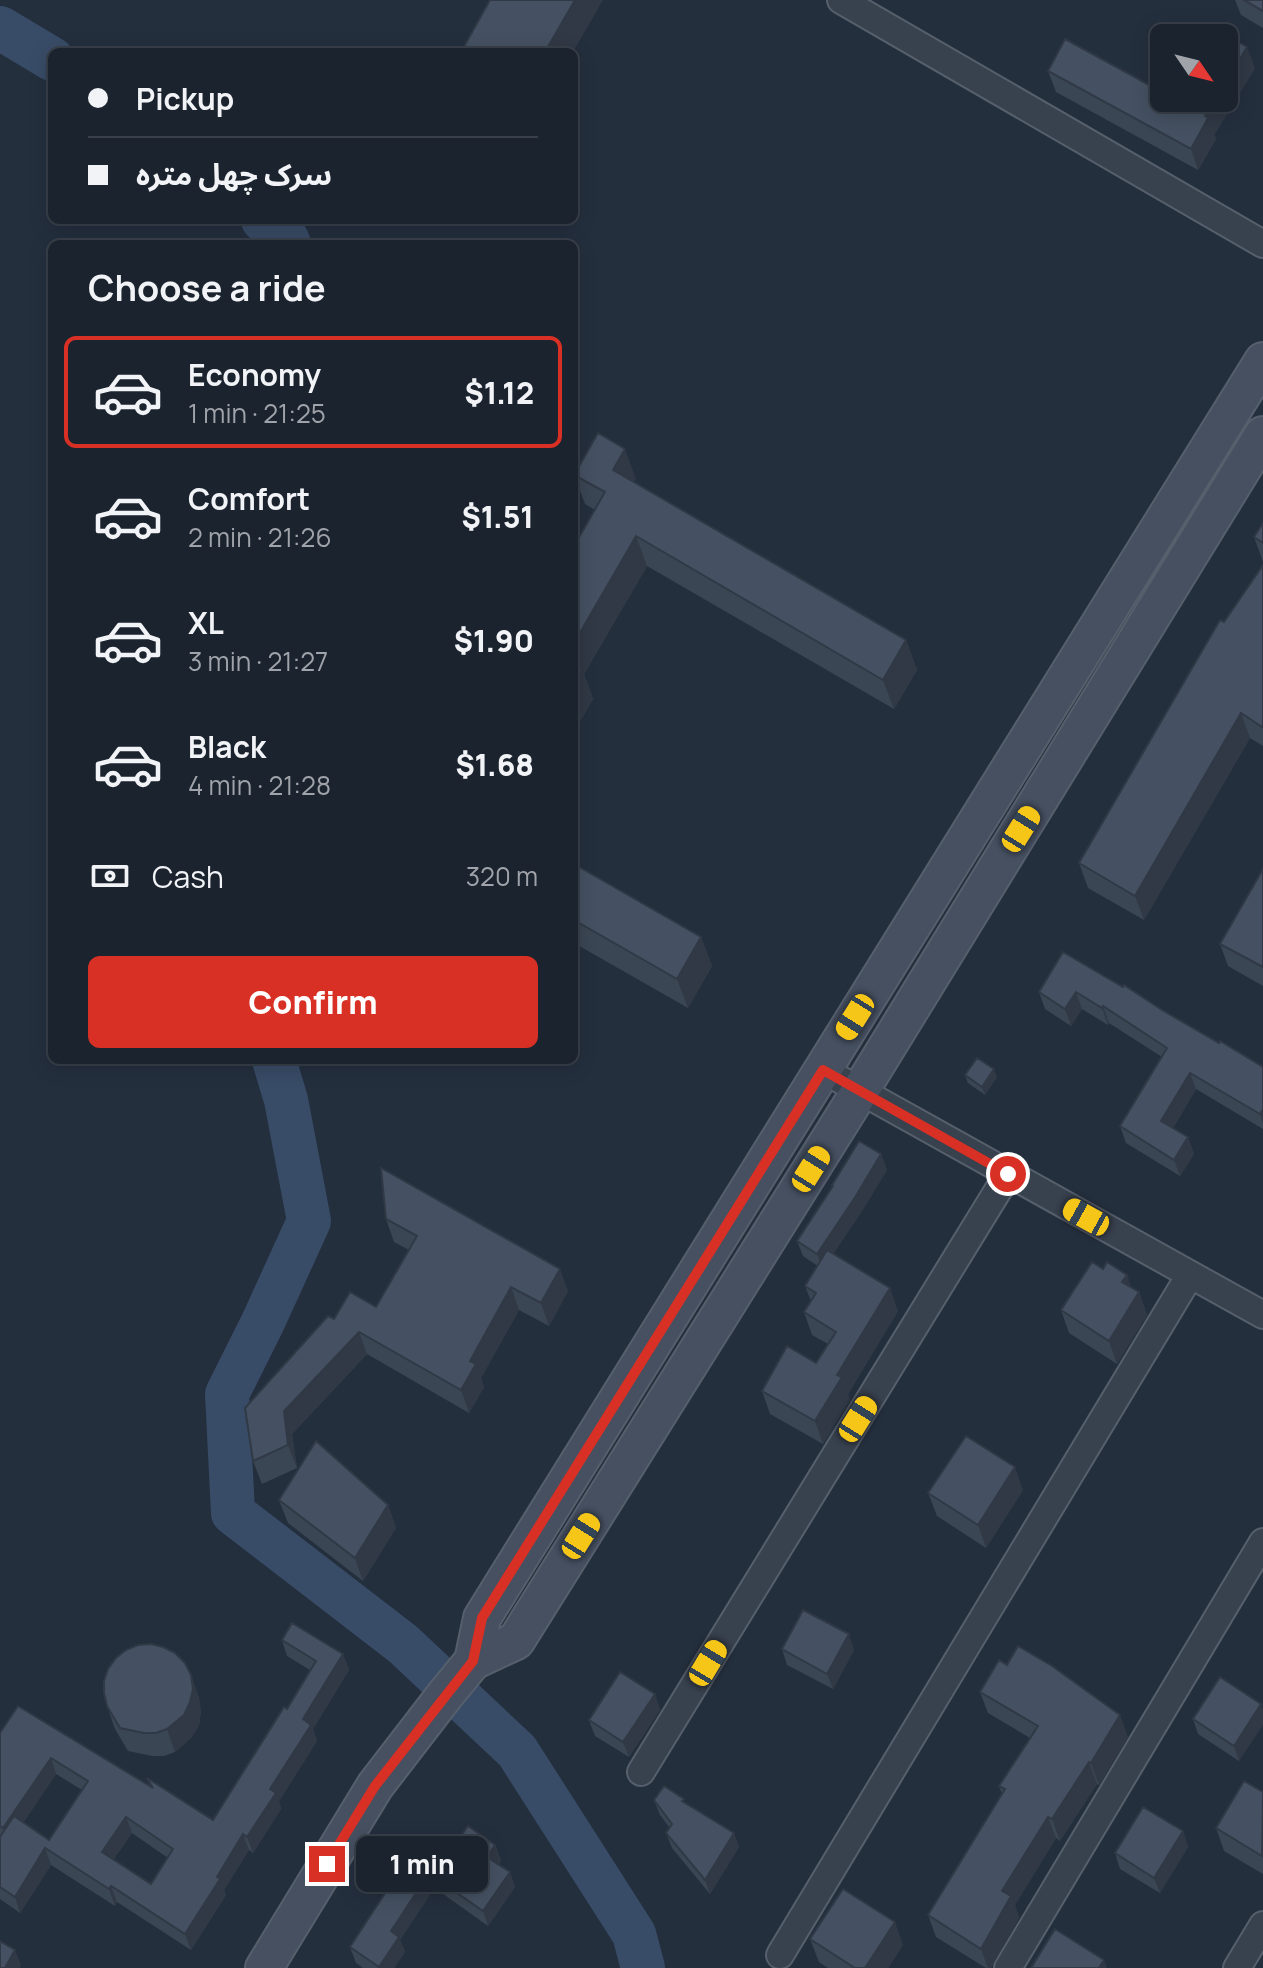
<!DOCTYPE html>
<html lang="en">
<head>
<meta charset="utf-8">
<style>
	body { margin:0; font-family:Manrope,"Noto Sans Arabic",sans-serif; background:#242b36; color:#f1f3f6; height:100vh; display:flex; flex-direction:column; font-size:30px; white-space:nowrap }
	* { box-sizing:border-box; margin:0 }
	p { font-size:26px; color:#a0a4aa }
	.icon { flex:none; width:44px; height:44px; fill:none; stroke:currentColor; stroke-width:2; stroke-linecap:round; stroke-linejoin:round }
	.map { position:relative; flex:1; overflow:hidden }
	.drawer { position:absolute; left:48px; top:240px; width:530px; height:824px; display:flex; flex-direction:column; background:#1b232e; border-radius:12px; box-shadow:0 4px 20px #0003,0 0 0 2px #39404a }
	.drawer>* { flex:none }
	.hud { position:absolute; left:48px; top:48px; width:530px; height:176px; border-radius:12px; box-shadow:0 4px 20px #0003,0 0 0 2px #39404a; display:grid; align-content:center; height:176px; padding:0 40px; background:#1b232e }
	.needle { width:52px; rotate:125deg }
	.controls { position:absolute; left:1150px; top:24px; display:grid; gap:16px }
	.controls a { display:grid; place-items:center; width:88px; height:88px; border-radius:12px; background:#1b232e; box-shadow:0 4px 20px #0003,0 0 0 2px #39404a; font-size:40px }
	.end { position:absolute; width:36px; height:36px; margin:-18px; border:10px solid #d93025; background:#fff; box-shadow:0 0 0 4px #fff }
	.from { border-radius:50% }
	.bubble { position:absolute; height:56px; border-radius:12px; background:#1b232e; box-shadow:0 4px 20px #0003,0 0 0 2px #39404a; font-size:26px; font-weight:800; line-height:56px; text-align:center }
	.car { position:absolute; width:24px; height:48px; margin:-24px -12px; border-radius:10px; box-shadow:0 0 6px 2px #0007; background:linear-gradient(#f5c518 24%,#345 0 40%,#f5c518 0 76%,#345 0 86%,#f5c518 0) }
	.hud b { display:flex; align-items:center; gap:28px; height:76px; font-size:30px }
	.hud b+b { border-top:2px solid #39404a }
	.hud i { width:20px; height:20px; background:#f1f3f6 }
	ul { padding:0; list-style:none }
	li { display:flex; align-items:center; gap:24px; height:112px; margin:0 16px 12px; padding:0 24px; border:4px solid transparent; border-radius:12px }
	li div { flex:1 }
	li b { display:block; font-size:30px }
	li em { font-style:normal; font-weight:800 }
	li.current { border-color:#d93025 }
	li>.icon { width:72px; height:72px; stroke-width:1.5 }
	h2 { padding:0 40px; font-size:36px; line-height:96px }
	.pay { display:flex; align-items:center; gap:20px; height:88px; padding:0 40px; font-size:30px }
	.pay p { margin-inline-start:auto }
	.cta { display:flex; gap:16px; margin-top:auto; padding:16px 40px }
	.cta a { flex:1; height:92px; border-radius:12px; background:#d93025; color:#fff; font-size:32px; font-weight:800; line-height:92px; text-align:center }
	.map>svg:first-child { display:block }
</style>
</head>
<body>
<div class="map">
<svg width="1263" height="1968" viewBox="0 0 1263 1968">
	<rect width="100%" height="100%" fill="#242f3e"/>
	<g fill="none" stroke-linecap="round" stroke-linejoin="round">
		<path stroke="#394c67" stroke-width="44" d="M0 28 52 59
			M263 220 287 239 289 244
			M274 1060 286 1100 309 1221 263 1322 227 1394 233 1513 403 1644 517 1751 634 1934 643 1968"/>
		<g stroke="#565f6c" stroke-width="30">
			<path id="street" d="M841 0 1263 244
				M823 1070 1263 1315
				M641 1772 1008 1174
				M780 1955 1190 1275
				M1008 1968 1263 1542
				M1237 1968 1263 1925"/>
		</g>
		<g stroke="#565f6c" stroke-width="40">
			<path id="secondary" d="M473 1661 482 1618 1263 361
				M264 1968 375 1786 445 1695 473 1661 516 1641 860 1091 1263 435"/>
		</g>
		<use href="#street" stroke="#38414e" stroke-width="26"/>
		<use href="#secondary" stroke="#465061" stroke-width="36"/>
	</g>
	<path fill="#3b4654" fill-rule="evenodd" d="M1235 0H1263V28L1241 15Z
		M1255 68 1214 135 1216 139 1198 170 1056 92 1048 71 1174 99Z
		M574 475 636 479 633 482 906 640 917 670 894 709 647 566 584 674 593 699 574 732 595 510 585 504Z
		M1263 523V562L1254 537Z
		M1263 565V746L1250 738 1144 920 1088 888 1079 863 1224 622Z
		M574 864 701 937 712 966 688 1008 574 943Z
		M1263 869V986L1228 966 1220 944Z
		M1063 952 1219 1043 1263 1067V1129L1196 1089 1173 1128 1188 1137 1194 1154 1180 1176 1126 1143 1120 1126 1162 1057 1109 1023 1108 1025 1082 1009 1071 1026 1045 1009 1039 992Z
		M965 1075 997 1077 985 1095 968 1083Z
		M881 1154 887 1170 860 1214 833 1254 898 1311 848 1394 850 1400 823 1444 770 1414 762 1391 816 1363 828 1344 812 1335 804 1312 811 1301 805 1286 818 1266 803 1256 797 1241 833 1187 832 1185Z
		M386 1219 568 1291 549 1326 519 1310 481 1378 484 1387 469 1413 367 1354 292 1434 297 1468 262 1484 253 1461 334 1319 376 1307 409 1250 394 1242Z
		M1103 1269 1127 1275 1131 1288 1139 1292 1147 1315 1117 1364 1069 1333 1061 1310Z
		M1023 1490 986 1548 937 1516 928 1493Z
		M279 1500 388 1505 396 1528 363 1581 288 1523Z
		M282 1640 343 1654 349 1670 313 1729 317 1741 279 1801 281 1809 253 1853 249 1850 224 1890 226 1895 191 1950 117 1902 115 1906 51 1865 20 1913 0 1899V1733L150 1786 147 1778 213 1820 287 1709 310 1670 287 1656ZM56 1774 82 1790 49 1840 23 1823ZM132 1833 168 1858 151 1884 113 1860Z
		M782 1649 854 1650 833 1689 787 1665Z
		M191 1675 199 1698 201 1712 199 1725 192 1737 175 1752 164 1756H152L128 1751 115 1729 107 1706Z
		M980 1692 1128 1737 1099 1785 1097 1784 1060 1841 1056 1838 1015 1905 1019 1918 991 1968H986L936 1937 928 1915 1002 1794 999 1786 1030 1738 988 1713Z
		M655 1694 660 1710 629 1757 595 1736 589 1720Z
		M1261 1704 1239 1761 1198 1734 1193 1719Z
		M1263 1792V1874L1224 1851 1216 1828Z
		M654 1800 685 1803 734 1833 739 1847 710 1894 672 1848 666 1833 670 1828 660 1815Z
		M1183 1831 1188 1847 1160 1893 1120 1869 1115 1853Z
		M495 1845 501 1861 499 1864 515 1887 488 1926 439 1891 433 1876Z
		M431 1893 400 1940 405 1952 394 1968H363L356 1963 350 1947Z
		M810 1939 903 1945 888 1968H828L819 1962Z"/>
	<path fill="#303945" d="M575 0H603L573 52H545Z
		M1247 47 1255 68 1214 135 1216 139 1198 170 1191 149 1205 116 1216 98H1224V86Z
		M625 449 636 479 623 500 613 470Z
		M636 536 647 566 584 674 593 699 574 732V643Z
		M906 640 917 670 894 709 883 680Z
		M1241 713 1250 738 1144 920 1135 896Z
		M701 937 712 966 688 1008 677 979Z
		M1076 992 1082 1009 1071 1026 1065 1009Z
		M1103 1006 1109 1023 1108 1025 1102 1008Z
		M994 1069 997 1077 985 1095 982 1087Z
		M1190 1073 1196 1089 1167 1137 1161 1121Z
		M1263 1109V1124L1260 1114Z
		M1188 1137 1194 1154 1180 1176 1174 1160Z
		M881 1154 887 1170 860 1214 823 1269 817 1254Z
		M560 1269 568 1291 549 1326 541 1303Z
		M1127 1275 1135 1297 1122 1282Z
		M511 1287 519 1310 481 1378 484 1387 469 1413 461 1390 470 1361Z
		M890 1288 898 1311 848 1394 850 1400 823 1444 815 1421 837 1375Z
		M1139 1292 1147 1315 1117 1364 1109 1341Z
		M359 1332 367 1354 292 1434 297 1468 288 1445 284 1411Z
		M1015 1467 1023 1490 986 1548 978 1525Z
		M388 1505 396 1528 363 1581 355 1558Z
		M849 1634 854 1650 833 1689 827 1674Z
		M343 1654 349 1670 313 1729 317 1741 279 1801 281 1809 253 1853 247 1837 303 1719Z
		M191 1675 199 1698 201 1712 199 1725 192 1737 175 1752 167 1729Z
		M655 1694 660 1710 629 1757 623 1742Z
		M1261 1704 1263 1709V1725L1239 1761 1234 1746Z
		M1120 1715 1128 1737 1099 1785 1091 1763Z
		M51 1758 56 1774 9 1844 3 1828Z
		M1089 1762 1097 1784 1060 1841 1052 1819Z
		M126 1817 132 1833 107 1868 102 1852Z
		M1048 1817 1056 1838 1015 1905 1019 1918 991 1968H988L981 1949 1002 1891Z
		M1183 1831 1188 1847 1160 1893 1154 1878Z
		M734 1833 739 1847 710 1894 705 1880Z
		M243 1834 249 1850 224 1890 226 1895 191 1950 185 1934 217 1877Z
		M495 1845 501 1861 493 1872 487 1857Z
		M45 1848 51 1865 20 1913 15 1897Z
		M510 1872 515 1887 488 1926 483 1911Z
		M426 1878 431 1893 400 1940 405 1952 394 1968H379L391 1931Z
		M111 1886 117 1902 115 1906 109 1889Z
		M895 1922 903 1945 888 1968H865Z
		M15 1950 21 1965 20 1968H5Z
		M1104 1960 1107 1968H1099Z"/>
	<path fill="#455162" stroke="#303945" stroke-width="2" fill-rule="evenodd" d="M490 0H575L545 52H461Z
		M1244 0H1263V11Z
		M1216 29 1247 47 1224 86V38H1211Z
		M1065 39 1164 93V98H1216L1205 116 1208 118 1191 149 1048 71Z
		M598 433 625 449 613 470 906 640 883 680 636 536 574 643V546L605 492 574 475Z
		M1263 523V543L1254 537Z
		M1263 565V725L1262 727 1241 713 1135 896 1079 863 1220 620 1224 622Z
		M574 665 582 670 574 684Z
		M574 864 701 937 677 979 574 920Z
		M1263 869V967L1220 944Z
		M1063 952 1123 987 1124 985 1162 1010 1219 1043 1220 1041 1263 1067V1109L1260 1114 1190 1073 1161 1121 1188 1137 1174 1160 1120 1126 1167 1048 1103 1006 1102 1008 1076 992 1065 1009 1039 992Z
		M977 1058 994 1069 982 1087 965 1075Z
		M859 1141 881 1154 854 1199 817 1254 797 1241 833 1186 832 1185Z
		M381 1168 560 1269 541 1303 511 1287 470 1361 476 1364 461 1390 359 1332 284 1411 288 1445 253 1461 245 1408 328 1316 334 1319 350 1292 376 1307 417 1236 386 1219Z
		M827 1250 890 1288 837 1375 842 1377 815 1421 762 1391 787 1346 816 1363 836 1332 804 1312 816 1293 805 1286Z
		M1092 1262 1103 1269 1107 1262 1127 1275 1122 1282 1139 1292 1109 1341 1061 1310Z
		M966 1436 1015 1467 978 1525 928 1493Z
		M316 1441 388 1505 355 1558 279 1500Z
		M803 1610 849 1634 827 1674 782 1649Z
		M292 1623 343 1654 303 1719 311 1725 270 1789 276 1793 247 1837 243 1834 217 1877 220 1879 185 1934 111 1886 109 1889 45 1848 15 1897 0 1887V1837L14 1816 49 1840 88 1781 51 1758 3 1828 0 1826V1733L18 1706 153 1788 147 1778 213 1820 284 1707 287 1709 316 1661 282 1640ZM126 1817 173 1849 151 1884 102 1852Z
		M151 1644 163 1647 175 1653 185 1663 191 1675 193 1689 190 1702 184 1715 167 1729 156 1733H144L120 1728 107 1706 104 1693V1681L108 1669 116 1658 126 1650 138 1645Z
		M1018 1646 1052 1666 1120 1715 1091 1763 1089 1762 1052 1819 1048 1817 1002 1891 1011 1896 981 1949 928 1915 1005 1789 999 1786 1038 1726 980 1692 999 1660 1007 1665Z
		M620 1672 655 1694 623 1742 589 1720Z
		M1220 1677 1261 1704 1234 1746 1193 1719Z
		M1244 1781 1263 1792 1262 1856 1216 1828Z
		M664 1786 684 1799 682 1801 734 1833 705 1880 666 1833 672 1824 654 1800Z
		M1143 1807 1183 1831 1154 1878 1115 1853Z
		M468 1826 495 1845 487 1857 510 1872 483 1911 433 1876Z
		M404 1864 426 1878 391 1931 399 1937 379 1967 350 1947Z
		M843 1889 895 1922 865 1968H855L810 1939Z
		M1055 1929 1104 1960 1099 1968H1031Z
		M0 1941 15 1950 5 1968H0Z"/>
	<g fill="none" stroke-linecap="round" stroke-linejoin="round">
		<path stroke="#d93025" stroke-width="10" d="M327 1864 375 1786 473 1661 482 1618 823 1070 1008 1174"/>
	</g>
</svg>
<div class="controls">
<a><svg class="needle" viewBox="-14 -14 28 28"><path d="M0-13l5 13h-10z" fill="#e53935"/><path d="M0 13l5-13h-10z" fill="#a0a4aa"/></svg></a>
</div>
<i class="end from" style="left:1008px;top:1174px"></i>
<i class="end" style="left:327px;top:1864px"></i>
<div class="bubble" style="left:356px;top:1836px;width:132px">1 min</div>
<i class="car" style="left:1021px;top:829px;rotate:32deg"></i>
<i class="car" style="left:855px;top:1017px;rotate:212deg"></i>
<i class="car" style="left:811px;top:1169px;rotate:32deg"></i>
<i class="car" style="left:1086px;top:1217px;rotate:299deg"></i>
<i class="car" style="left:858px;top:1419px;rotate:32deg"></i>
<i class="car" style="left:581px;top:1536px;rotate:32deg"></i>
<i class="car" style="left:708px;top:1663px;rotate:31deg"></i>
<div class="hud">
<b><i class="from"></i>Pickup</b>
<b><i></i>سرک چهل متره</b>
</div>
<section class="drawer">
<h2>Choose a ride</h2>
<ul>
<li class="current"><svg class="icon" aria-label="car" viewBox="0 0 24 24"><path d="M5 17H2v-5l4-1 3-4h7l3 4 3 1v5h-3M9 17h6M6 11h13"/><circle cx="7" cy="17" r="2"/><circle cx="17" cy="17" r="2"/></svg><div><b>Economy</b><p>1 min · 21:25</p></div><em>$1.12</em></li>
<li><svg class="icon" aria-label="car" viewBox="0 0 24 24"><path d="M5 17H2v-5l4-1 3-4h7l3 4 3 1v5h-3M9 17h6M6 11h13"/><circle cx="7" cy="17" r="2"/><circle cx="17" cy="17" r="2"/></svg><div><b>Comfort</b><p>2 min · 21:26</p></div><em>$1.51</em></li>
<li><svg class="icon" aria-label="car" viewBox="0 0 24 24"><path d="M5 17H2v-5l4-1 3-4h7l3 4 3 1v5h-3M9 17h6M6 11h13"/><circle cx="7" cy="17" r="2"/><circle cx="17" cy="17" r="2"/></svg><div><b>XL</b><p>3 min · 21:27</p></div><em>$1.90</em></li>
<li><svg class="icon" aria-label="car" viewBox="0 0 24 24"><path d="M5 17H2v-5l4-1 3-4h7l3 4 3 1v5h-3M9 17h6M6 11h13"/><circle cx="7" cy="17" r="2"/><circle cx="17" cy="17" r="2"/></svg><div><b>Black</b><p>4 min · 21:28</p></div><em>$1.68</em></li>
</ul>
<div class="pay"><svg class="icon" aria-label="cash" viewBox="0 0 24 24"><path d="M3 7h18v10H3z"/><circle cx="12" cy="12" r="2"/></svg>Cash<p>320 m</p></div>
<div class="cta"><a>Confirm</a></div>
</section>
</div>
</body>
</html>
